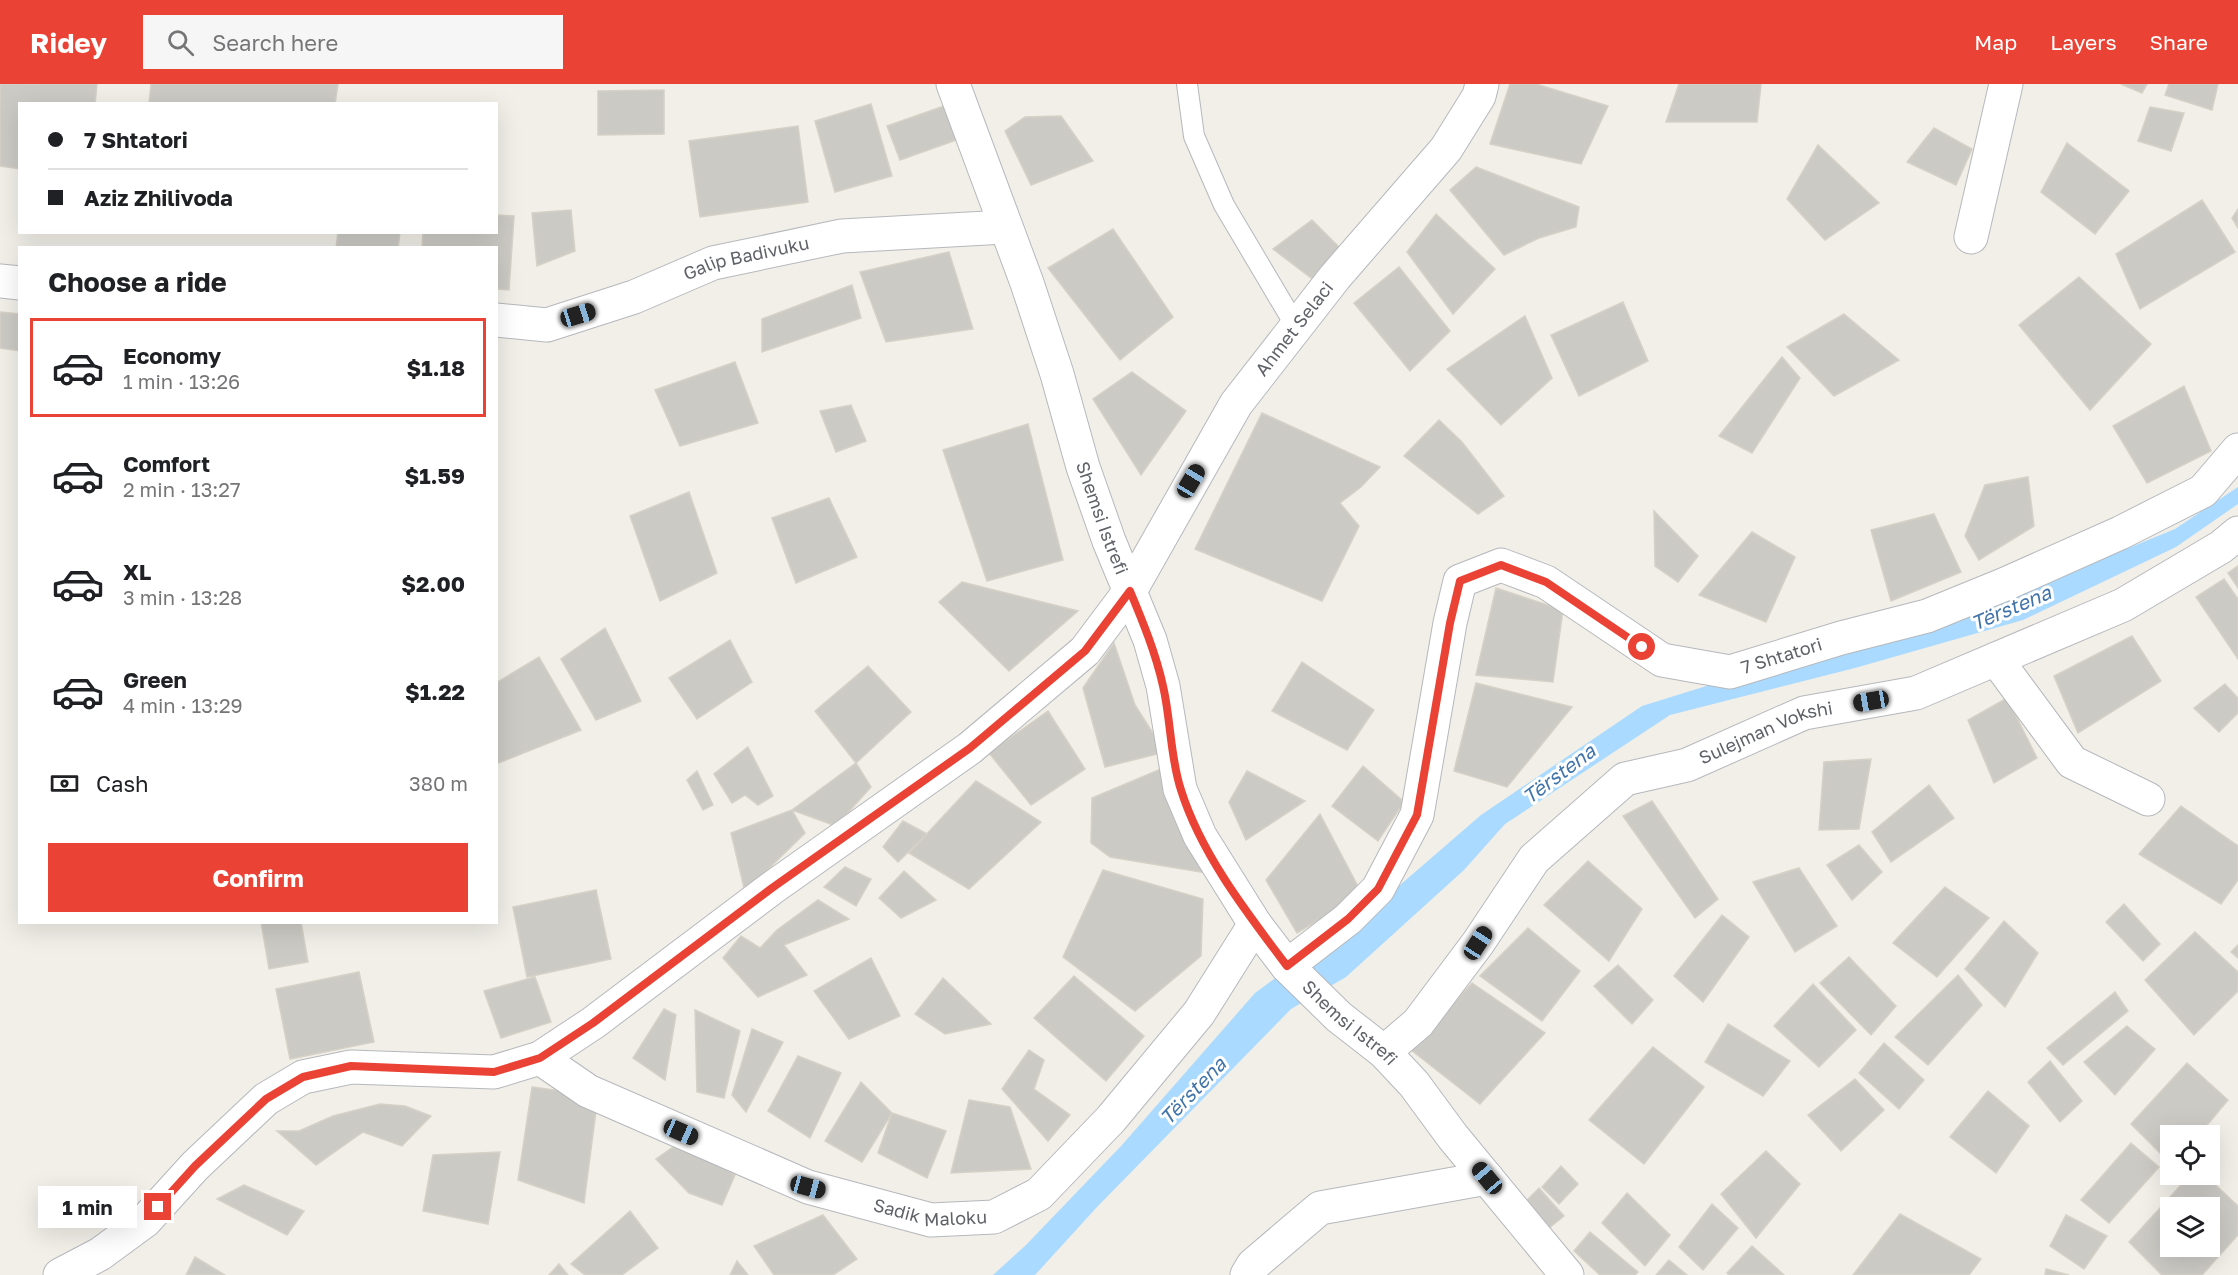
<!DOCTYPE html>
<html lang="en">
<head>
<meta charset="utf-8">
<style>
	body { margin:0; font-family:"Golos Text",sans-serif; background:#f6f6f6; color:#202124; height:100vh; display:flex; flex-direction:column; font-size:22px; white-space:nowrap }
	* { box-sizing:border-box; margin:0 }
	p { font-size:20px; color:#757577 }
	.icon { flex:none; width:33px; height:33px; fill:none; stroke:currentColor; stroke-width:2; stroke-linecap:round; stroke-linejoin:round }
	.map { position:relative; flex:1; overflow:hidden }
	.side { position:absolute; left:18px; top:162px; width:480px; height:678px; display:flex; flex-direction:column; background:#fff; border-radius:0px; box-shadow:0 6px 24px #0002 }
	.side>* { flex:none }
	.hud { position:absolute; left:18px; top:18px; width:480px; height:132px; border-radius:0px; box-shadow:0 6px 24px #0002; display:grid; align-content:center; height:132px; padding:0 30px; background:#fff }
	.tools { position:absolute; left:2160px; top:1041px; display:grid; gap:12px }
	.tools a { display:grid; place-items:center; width:60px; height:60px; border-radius:0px; background:#fff; box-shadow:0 6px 24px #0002; font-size:30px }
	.end { position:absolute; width:27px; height:27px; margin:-14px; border:8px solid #ea4335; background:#fff; box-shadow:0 0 0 3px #fff }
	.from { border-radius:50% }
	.bubble { position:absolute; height:42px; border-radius:0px; background:#fff; box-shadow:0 6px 24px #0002; font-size:20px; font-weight:700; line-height:42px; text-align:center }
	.car { position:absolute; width:18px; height:36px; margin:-18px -9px; border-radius:8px; box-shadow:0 0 4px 2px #0007; background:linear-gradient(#222 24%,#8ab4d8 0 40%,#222 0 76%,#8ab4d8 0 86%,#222 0) }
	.hud b { display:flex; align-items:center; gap:21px; height:57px; font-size:22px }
	.hud b+b { border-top:2px solid #e0e0e0 }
	.hud i { width:15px; height:15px; background:#202124 }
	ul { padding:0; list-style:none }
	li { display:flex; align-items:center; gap:18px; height:99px; margin:0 12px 9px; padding:0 18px; border:3px solid transparent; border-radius:0px }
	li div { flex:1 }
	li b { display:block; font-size:22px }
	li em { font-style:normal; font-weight:700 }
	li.current { border-color:#ea4335 }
	li>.icon { width:54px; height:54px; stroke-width:1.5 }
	h2 { padding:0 30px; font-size:27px; line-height:72px }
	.pay { display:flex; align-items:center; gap:15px; height:66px; padding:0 30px; font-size:22px }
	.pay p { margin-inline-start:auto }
	.cta { display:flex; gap:12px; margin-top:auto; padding:12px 30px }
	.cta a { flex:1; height:69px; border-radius:0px; background:#ea4335; color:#fff; font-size:24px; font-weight:700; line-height:69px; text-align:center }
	header { display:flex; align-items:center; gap:36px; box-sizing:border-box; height:84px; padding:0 30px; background:#ea4335; color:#fff }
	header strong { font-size:28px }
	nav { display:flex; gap:33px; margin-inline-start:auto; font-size:21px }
	.search { width:420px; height:54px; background:#f6f6f6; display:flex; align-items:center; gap:15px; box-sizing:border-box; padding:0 21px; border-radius:0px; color:#757577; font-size:22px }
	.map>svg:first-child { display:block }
</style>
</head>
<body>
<header>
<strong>Ridey</strong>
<div class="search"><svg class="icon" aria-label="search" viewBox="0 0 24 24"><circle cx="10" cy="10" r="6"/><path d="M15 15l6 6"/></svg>Search here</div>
<nav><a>Map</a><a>Layers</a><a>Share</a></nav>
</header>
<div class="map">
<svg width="2238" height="1191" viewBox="0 0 2238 1191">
	<rect width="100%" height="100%" fill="#f1efe8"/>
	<path fill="#aadaff" d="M2238 403V420L2176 463 2023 536 1855 584 1670 631 1505 740 1464 786 1346 893 1291 925 1097 1123 1035 1191H993L1026 1161 1122 1061 1255 909 1392 808 1481 731 1642 622 1729 595 1913 552 2175 445Z"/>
	<path fill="#cccac5" stroke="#d6d1c6" stroke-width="1.5" fill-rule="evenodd" d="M0 0H97L95 20H20V85L0 82Z
		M151 0H338L335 20H149Z
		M1510 0H1536L1608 22 1581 80 1490 60Z
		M1679 0H1761L1757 38H1666Z
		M2121 0H2147L2142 9Z
		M2169 0H2218L2212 26 2165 11Z
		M664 6V50L598 51V7Z
		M871 20 892 92 835 108 815 37Z
		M947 21 959 55 900 76 887 42Z
		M2150 23 2184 29 2171 67 2138 57Z
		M1061 32 1093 77 1031 101 1005 47 1025 33Z
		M798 42 808 118 700 133 689 57Z
		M1934 44 1972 65 1956 101 1907 78Z
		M2067 59 2129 107 2095 150 2041 108Z
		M1818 61 1879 119 1825 156 1787 115Z
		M1476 83 1579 123 1576 143 1539 154 1504 171 1450 106Z
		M2202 116 2235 168 2140 225 2116 170Z
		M2238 125V144L2232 134Z
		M571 126 575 167 537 182 532 129Z
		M1436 130 1495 185 1453 230 1407 168Z
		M496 131 514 132 509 206 496 205V164H422L423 148H496Z
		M1312 136 1344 168 1319 200 1273 165Z
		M1113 145 1173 233 1120 276 1048 184Z
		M338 148H400L398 164H336Z
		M949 168 973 245 886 258 860 188Z
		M1399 183 1450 247 1410 287 1354 219Z
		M2079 193 2151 260 2090 326 2019 241Z
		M852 201 861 234 762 268V235Z
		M1623 218 1648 277 1579 312 1551 251Z
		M0 228 20 230V267L0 264Z
		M1844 230 1899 276 1834 312 1787 263Z
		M1525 232 1552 294 1501 341 1447 285Z
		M1782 273 1800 294 1752 369 1719 352Z
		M735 278 758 339 680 362 655 306Z
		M1132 288 1186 327 1141 391 1093 315Z
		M2184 302 2211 367 2147 399 2113 342Z
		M851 321 866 357 836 368 820 327Z
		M1262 329 1380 383 1361 403 1340 419 1359 442 1322 517 1195 465Z
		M1439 336 1462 358 1504 412 1478 430 1404 372Z
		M1028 340 1063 476 987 497 943 366Z
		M2028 393 2034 442 1979 476 1965 452 1985 401Z
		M689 408 717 489 660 517 630 432Z
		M829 414 857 473 796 499 772 434Z
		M1654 427 1698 472 1678 498 1655 482Z
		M1934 430 1961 488 1891 517 1871 446Z
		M1752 448 1795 473 1766 538 1699 511Z
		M2238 482V504L2228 489Z
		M2224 495 2238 515V575L2196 513Z
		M962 498 1078 527 1009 587 939 518Z
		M1496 504 1563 526 1553 598 1476 591Z
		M605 544 641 617 596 636 561 575Z
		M2132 552 2161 597 2078 649 2054 592Z
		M730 556 752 598 697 635 669 594Z
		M1114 559 1135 621 1165 668 1105 683 1083 604Z
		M539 573 581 646 496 680V599Z
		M1302 578 1374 626 1347 666 1272 627Z
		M868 582 911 628 856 679 815 627Z
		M1476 599 1572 623 1507 703 1454 687Z
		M2225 600 2238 614V629L2219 648 2194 624Z
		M2007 614 2037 674 1994 699 1968 636Z
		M1048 627 1085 685 1031 721 989 669Z
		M748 663 773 712 758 721 745 711 732 719 714 690Z
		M1871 675 1859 745 1819 746 1824 678Z
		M856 679 871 703 836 742 792 726Z
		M1363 682 1404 718 1378 757 1332 722Z
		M1161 685 1207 789 1110 773 1091 759 1092 714Z
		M697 687 713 721 703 726 687 696Z
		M1247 687 1305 717 1246 756 1229 718Z
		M976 697 1041 738 969 805 909 769Z
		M1929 701 1954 734 1891 778 1872 748Z
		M1652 717 1718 815 1695 834 1623 732Z
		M2181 722 2238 762V796L2221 820 2139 770Z
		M792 726 805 749 745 808 731 749Z
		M1320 730 1362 810 1297 849 1266 796Z
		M903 737 927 750 898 778 883 763Z
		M1859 761 1882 788 1852 816 1827 781Z
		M1588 777 1642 825 1609 877 1544 821Z
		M845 783 871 795 856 822 824 803Z
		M1799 784 1837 842 1795 868 1753 798Z
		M1103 786 1203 815 1201 872 1135 927 1063 873Z
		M904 787 936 816 901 834 879 814Z
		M1945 803 1989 834 1937 893 1893 859Z
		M596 806 611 875 527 893 513 823Z
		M818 816 849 835 784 861 807 891 758 913 723 874 741 852 760 864 777 846Z
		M2124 820 2160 860 2143 877 2106 838Z
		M1722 831 1749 853 1703 918 1674 892Z
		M2004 837 2038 869 2005 923 1965 885Z
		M261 838H301L308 878 269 885Z
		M1528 844 1580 887 1542 937 1480 892Z
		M2195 848 2238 888V907L2194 951 2145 896Z
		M2238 861V874L2231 868Z
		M1849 873 1896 922 1871 951 1820 899Z
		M871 874 900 932 849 955 814 907Z
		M1618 881 1653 916 1632 940 1594 902Z
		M359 888 374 958 290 975 276 905Z
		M1958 891 1982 921 1928 981 1895 953Z
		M1074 892 1144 952 1106 997 1034 934Z
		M535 893 551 938 501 954 484 907Z
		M943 894 991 940 945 950 915 930Z
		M1472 899 1545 949 1480 1020 1411 966Z
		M1813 900 1856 946 1819 983 1774 942Z
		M2115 908 2128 927 2063 981 2047 964Z
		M664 925 676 931 665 996 633 974Z
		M695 926 740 947 724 1014 697 1008Z
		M1728 940 1790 977 1763 1012 1705 978Z
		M2127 942 2155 965 2115 1011 2084 978Z
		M752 945 783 958 746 1028 732 1011Z
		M1884 959 1924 996 1899 1025 1859 989Z
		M1653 963 1704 1003 1644 1080 1589 1036Z
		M1029 966 1044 976 1034 1005 1070 1031 1048 1057 1002 1005Z
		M798 972 841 989 810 1054 768 1027Z
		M2050 977 2082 1017 2060 1038 2028 998Z
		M2187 979 2228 1016 2198 1052H2170V1079L2131 1040Z
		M1855 995 1884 1026 1841 1067 1808 1031Z
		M861 998 892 1029 862 1078 825 1057Z
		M532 1003 598 1012 584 1119 518 1096Z
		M1988 1007 2029 1042 1996 1089 1950 1053Z
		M969 1016 1010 1023 1031 1085 951 1089Z
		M380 1020 405 1022 431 1032 402 1062 363 1048 316 1081 277 1047H299L333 1032Z
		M892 1029 946 1047 927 1094 878 1069Z
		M2131 1059 2159 1083 2109 1139 2081 1116Z
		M673 1063 704 1072 735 1091 722 1121 689 1109 656 1075Z
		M1766 1067 1800 1100 1756 1154 1721 1110Z
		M500 1068 488 1140 423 1127 433 1071Z
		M1561 1082 1578 1100 1559 1120 1542 1103Z
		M2191 1090H2204L2238 1122V1151L2202 1191H2162L2129 1158ZM2170 1124H2210V1162H2170Z
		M244 1101 304 1127 287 1151 217 1115Z
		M1539 1104 1564 1132 1548 1145 1524 1119Z
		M1627 1109 1670 1151 1645 1182 1602 1139Z
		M1712 1120 1738 1144 1703 1186 1679 1163Z
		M630 1127 658 1164 622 1191H585L571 1180Z
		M1900 1130 1981 1175 1969 1191H1853Z
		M823 1131 857 1175 833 1191H774L754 1162Z
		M2066 1131 2107 1152 2084 1185 2050 1162Z
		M1590 1148 1638 1188 1635 1191H1600L1574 1167Z
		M1752 1162 1784 1191H1729L1727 1189Z
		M195 1173 225 1191H186Z
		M1669 1176 1687 1191H1656Z
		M737 1177 748 1191H730Z
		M559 1180 568 1191H549Z
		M2046 1185 2069 1191H2045Z"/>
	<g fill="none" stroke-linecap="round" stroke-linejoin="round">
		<g stroke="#b5b8bc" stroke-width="22">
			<path id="lane" d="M1187 0 1194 52 1224 121 1297 244"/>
		</g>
		<g stroke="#b5b8bc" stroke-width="35">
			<g id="street">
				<path id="s1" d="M953 0 1027 199 1057 290 1083 383 1109 457 1150 556 1163 602 1180 705 1200 752 1255 840 1287 882 1339 933 1384 968 1414 1000 1453 1053 1567 1191"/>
				<path d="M1971 153 2006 0"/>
				<path d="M0 197 20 199"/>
				<path id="s2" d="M496 236 547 241 634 213 713 179 842 152 1005 143"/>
				<path d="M1996 575 2072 678 2148 715"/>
				<path id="s3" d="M1287 882 1348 835 1378 805 1417 731 1450 539 1460 497 1501 481 1546 498 1662 576 1730 588 1841 554 1927 532 2003 501 2120 449 2203 407 2238 366"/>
				<path id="s4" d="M1384 968 1418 939 1478 859 1534 775 1625 695 1687 681 1804 629 1916 609 2123 521 2221 463 2238 449"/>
				<path id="s5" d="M540 974 588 1007 808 1103 931 1136 994 1133 1039 1110 1111 1035 1199 929 1255 840"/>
				<path id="s6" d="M60 1191 100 1170 145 1137 195 1082 266 1015 303 993 351 983 494 988 540 974 593 939 772 804 970 664 1085 567 1130 507 1236 320 1335 193 1446 65 1479 12 1482 0"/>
				<path d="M1247 1191 1253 1181 1320 1124 1487 1094"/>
			</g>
		</g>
		<use href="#lane" stroke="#fff" stroke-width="20"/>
		<use href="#street" stroke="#fff" stroke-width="33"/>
	</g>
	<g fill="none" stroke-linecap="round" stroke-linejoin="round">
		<path stroke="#ea4335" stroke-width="8" d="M158 1123 195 1082 266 1015 303 993 351 982 494 988 540 974 593 939 772 804 970 664 1085 567 1130 507C1143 538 1156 570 1163 602 1171 636 1170 673 1181 706 1201 770 1247 829 1287 882L1348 835 1378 805 1417 731 1450 539 1460 497 1501 481 1546 498 1642 563"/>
	</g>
	<g text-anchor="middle" stroke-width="6" stroke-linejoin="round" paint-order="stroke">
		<g font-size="18" fill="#5f6368" stroke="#fff">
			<text dy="6" stroke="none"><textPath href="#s2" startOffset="262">Galip Badivuku</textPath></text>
			<text dy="6" stroke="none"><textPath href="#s6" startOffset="1622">Ahmet Selaci</textPath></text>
			<text dy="6" stroke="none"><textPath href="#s1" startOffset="459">Shemsi Istrefi</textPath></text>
			<text dy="6" stroke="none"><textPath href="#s3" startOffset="796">7 Shtatori</textPath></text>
			<text dy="6" stroke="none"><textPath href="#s4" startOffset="516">Sulejman Vokshi</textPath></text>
			<text dy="6" stroke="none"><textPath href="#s1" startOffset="1035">Shemsi Istrefi</textPath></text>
			<text dy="6" stroke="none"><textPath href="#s5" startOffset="424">Sadik Maloku</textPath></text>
		</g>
		<g font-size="20" font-style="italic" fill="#4174aa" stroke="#fff">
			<text transform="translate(2011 524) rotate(-23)" y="7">Tërstena</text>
			<text transform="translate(1559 690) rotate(-37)" y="7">Tërstena</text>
			<text transform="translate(1193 1007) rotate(-46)" y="7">Tërstena</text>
		</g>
	</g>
</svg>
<div class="tools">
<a><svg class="icon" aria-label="locate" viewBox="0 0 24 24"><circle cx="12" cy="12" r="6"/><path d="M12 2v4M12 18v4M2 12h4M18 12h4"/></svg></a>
<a><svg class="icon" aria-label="layers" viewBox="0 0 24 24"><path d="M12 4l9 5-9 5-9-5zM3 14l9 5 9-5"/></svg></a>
</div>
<i class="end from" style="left:1642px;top:563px"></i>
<i class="end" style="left:158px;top:1123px"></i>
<div class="bubble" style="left:38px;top:1102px;width:99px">1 min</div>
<i class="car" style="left:578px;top:231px;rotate:73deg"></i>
<i class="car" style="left:1191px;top:397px;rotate:31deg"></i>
<i class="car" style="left:1871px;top:617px;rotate:260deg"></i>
<i class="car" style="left:1478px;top:859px;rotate:33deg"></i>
<i class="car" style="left:681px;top:1048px;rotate:114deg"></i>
<i class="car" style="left:1487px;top:1094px;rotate:320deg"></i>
<i class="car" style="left:808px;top:1103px;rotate:105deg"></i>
<div class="hud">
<b><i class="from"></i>7 Shtatori</b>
<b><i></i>Aziz Zhilivoda</b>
</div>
<section class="side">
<h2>Choose a ride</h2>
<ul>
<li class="current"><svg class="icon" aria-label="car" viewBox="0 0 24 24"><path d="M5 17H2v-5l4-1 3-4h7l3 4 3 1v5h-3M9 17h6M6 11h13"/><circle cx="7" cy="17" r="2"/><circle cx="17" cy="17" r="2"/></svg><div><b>Economy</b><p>1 min · 13:26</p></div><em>$1.18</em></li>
<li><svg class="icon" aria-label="car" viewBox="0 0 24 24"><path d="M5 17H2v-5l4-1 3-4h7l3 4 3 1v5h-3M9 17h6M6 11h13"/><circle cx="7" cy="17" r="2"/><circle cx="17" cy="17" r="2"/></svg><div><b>Comfort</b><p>2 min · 13:27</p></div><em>$1.59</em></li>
<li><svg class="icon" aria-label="car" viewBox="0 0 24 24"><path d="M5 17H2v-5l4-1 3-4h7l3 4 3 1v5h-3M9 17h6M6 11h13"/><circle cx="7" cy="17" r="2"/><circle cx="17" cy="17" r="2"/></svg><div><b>XL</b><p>3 min · 13:28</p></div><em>$2.00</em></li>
<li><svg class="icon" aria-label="car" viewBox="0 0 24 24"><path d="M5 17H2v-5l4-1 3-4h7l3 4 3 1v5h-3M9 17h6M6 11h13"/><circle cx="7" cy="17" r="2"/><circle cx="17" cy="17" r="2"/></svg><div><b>Green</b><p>4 min · 13:29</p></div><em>$1.22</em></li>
</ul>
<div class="pay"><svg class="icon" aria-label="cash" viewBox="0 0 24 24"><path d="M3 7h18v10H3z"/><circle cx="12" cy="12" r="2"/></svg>Cash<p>380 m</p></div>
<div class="cta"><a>Confirm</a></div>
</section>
</div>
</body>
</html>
